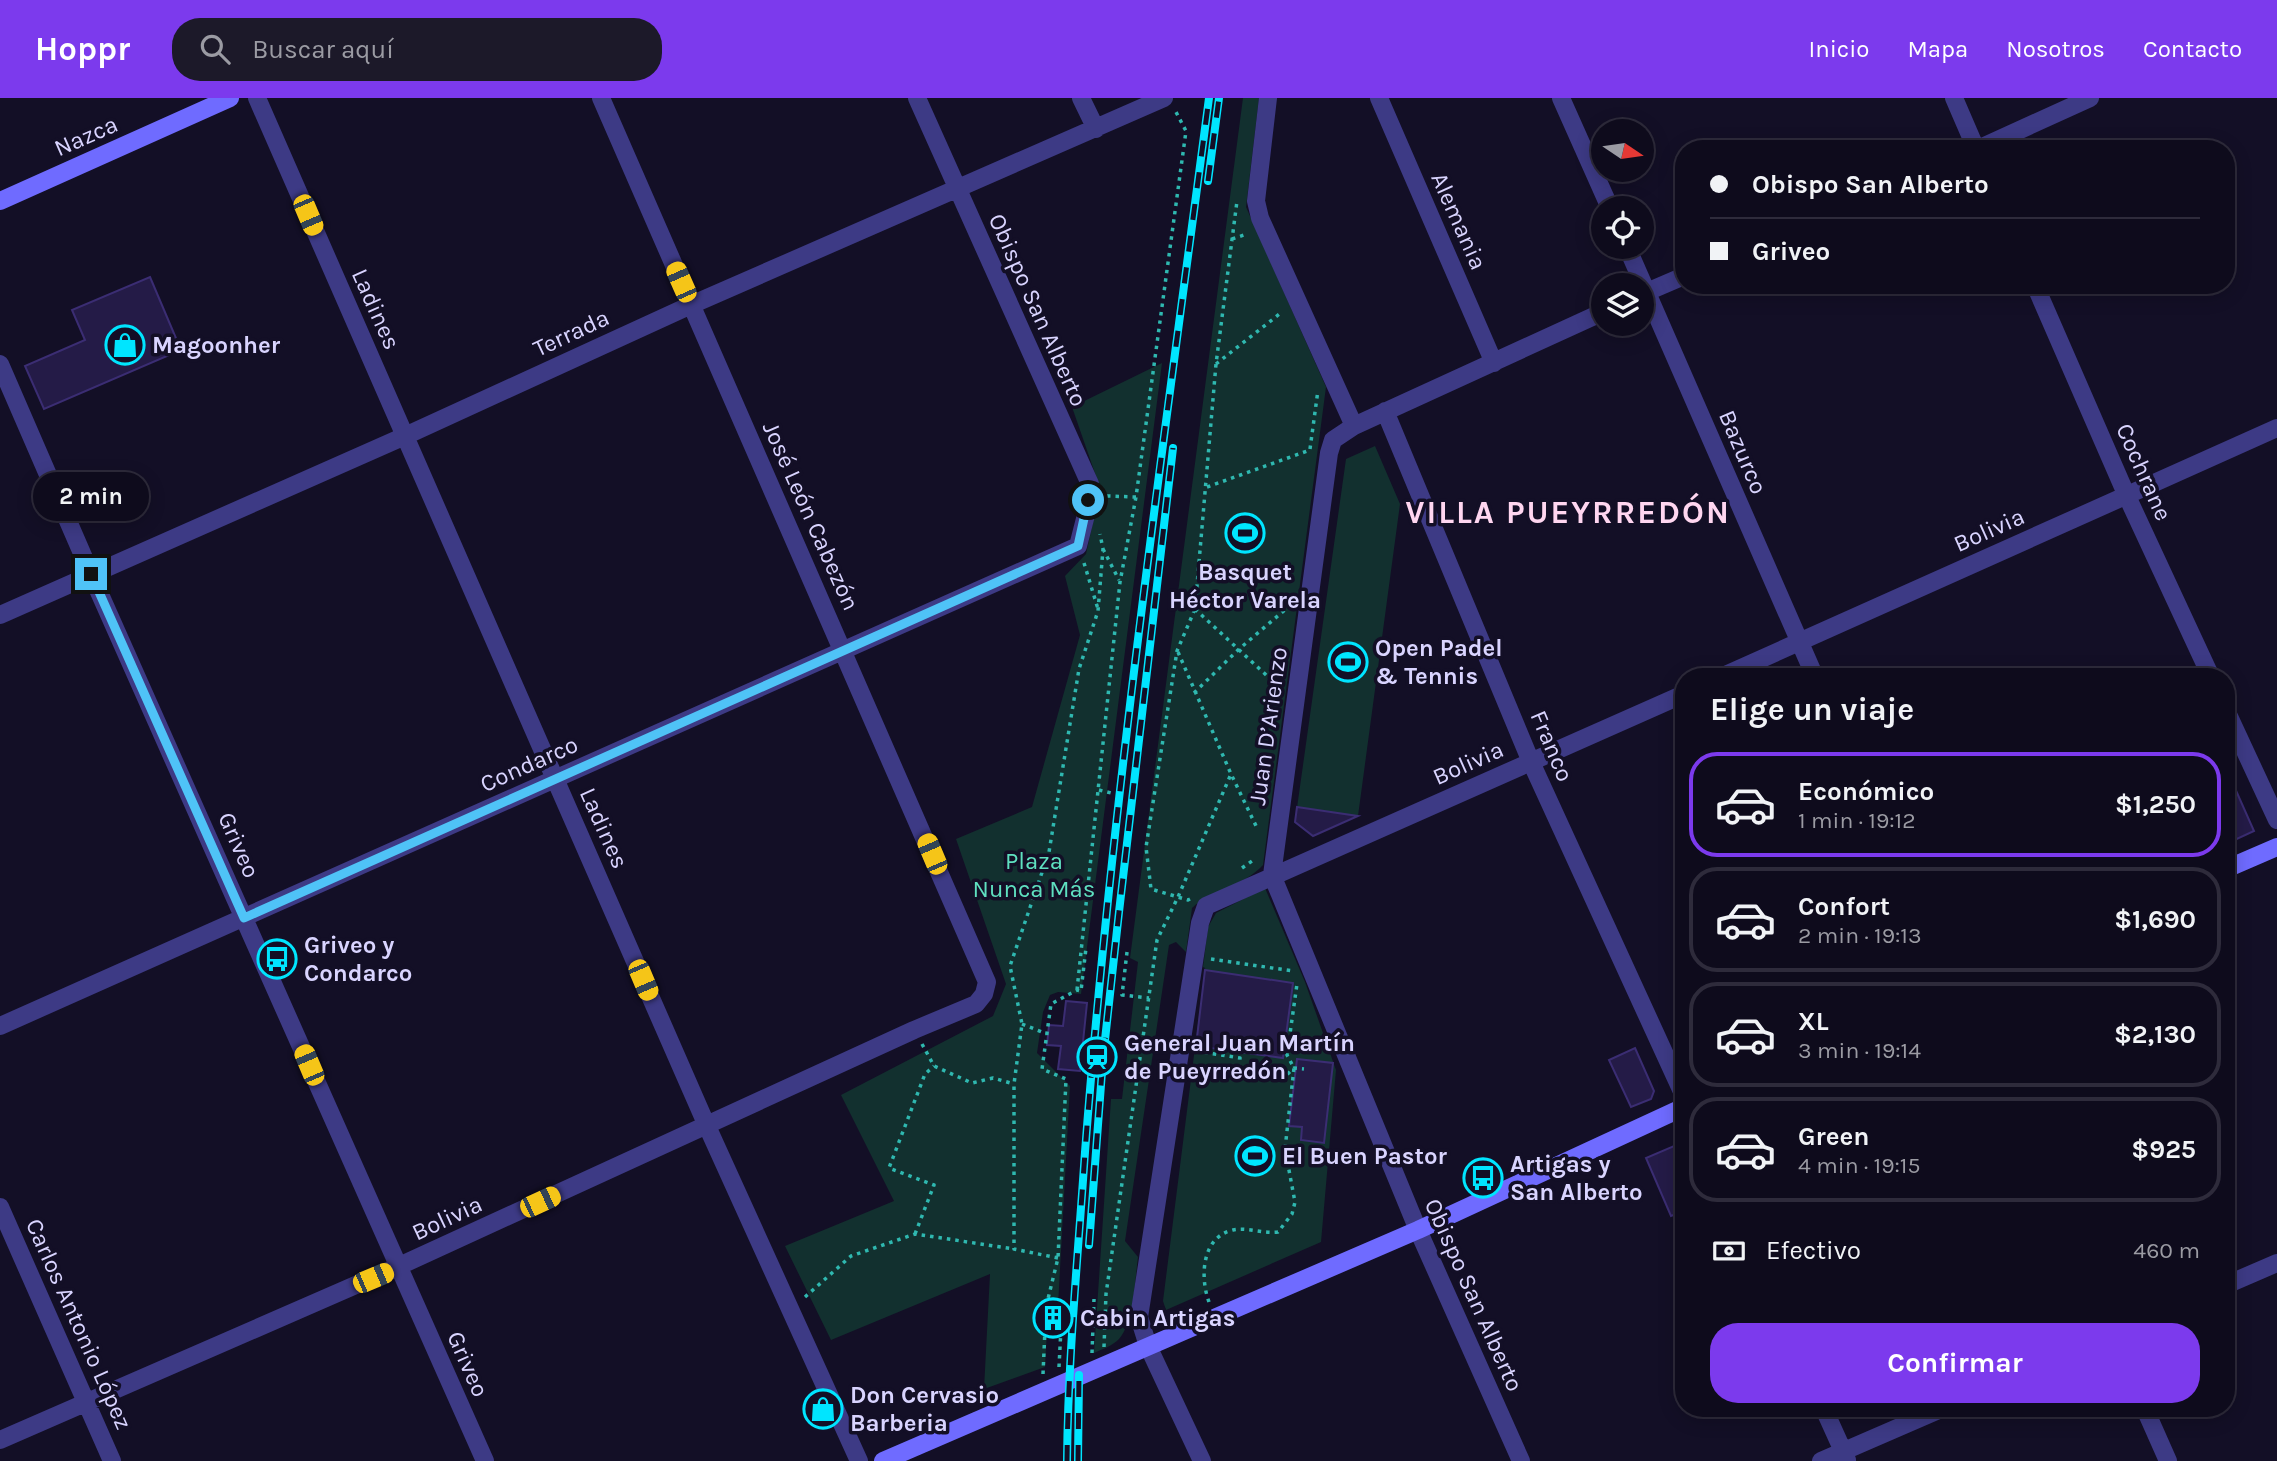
<!DOCTYPE html>
<html lang="es">
<head>
<meta charset="utf-8">
<style>
	body { margin:0; font-family:Karla,sans-serif; background:#1c1929; color:#f1f3f6; height:100vh; display:flex; flex-direction:column; font-size:26px; white-space:nowrap }
	* { box-sizing:border-box; margin:0 }
	p { font-size:23px; color:#9b9ba3 }
	.icon { flex:none; width:38px; height:38px; fill:none; stroke:currentColor; stroke-width:2; stroke-linecap:round; stroke-linejoin:round }
	.map { position:relative; flex:1; overflow:hidden }
	.drawer { position:absolute; left:1675px; top:570px; width:560px; height:749px; display:flex; flex-direction:column; background:#0e0b1c; border-radius:28px; box-shadow:0 4px 18px #0003,0 0 0 2px #2e2b3b }
	.drawer>* { flex:none }
	.guide { position:absolute; left:1675px; top:42px; width:560px; height:154px; border-radius:28px; box-shadow:0 4px 18px #0003,0 0 0 2px #2e2b3b; display:grid; align-content:center; height:154px; padding:0 35px; background:#0e0b1c }
	.needle { width:46px; rotate:103deg }
	.fabs { position:absolute; left:1591px; top:21px; display:grid; gap:14px }
	.fabs a { display:grid; place-items:center; width:63px; height:63px; border-radius:50%; background:#0e0b1c; box-shadow:0 4px 18px #0003,0 0 0 2px #2e2b3b; font-size:35px }
	.end { position:absolute; width:32px; height:32px; margin:-16px; border:9px solid #4fc3f7; background:#111; box-shadow:0 0 0 4px #111 }
	.from { border-radius:50% }
	.bubble { position:absolute; height:49px; border-radius:24px; background:#0e0b1c; box-shadow:0 4px 18px #0003,0 0 0 2px #2e2b3b; font-size:23px; font-weight:700; line-height:49px; text-align:center }
	.car { position:absolute; width:21px; height:42px; margin:-21px -10px; border-radius:9px; box-shadow:0 0 5px 2px #0007; background:linear-gradient(#f5c518 24%,#345 0 40%,#f5c518 0 76%,#345 0 86%,#f5c518 0) }
	.guide b { display:flex; align-items:center; gap:24px; height:66px; font-size:26px }
	.guide b+b { border-top:2px solid #2e2b3b }
	.guide i { width:18px; height:18px; background:#f1f3f6 }
	ul { padding:0; list-style:none }
	li { display:flex; align-items:center; gap:21px; height:105px; margin:0 14px 10px; padding:0 21px; border:4px solid #2e2b3b; border-radius:28px }
	li div { flex:1 }
	li b { display:block; font-size:26px }
	li em { font-style:normal; font-weight:700 }
	li.on { border-color:#7c3aed }
	li>.icon { width:63px; height:63px; stroke-width:1.5 }
	h2 { padding:0 35px; font-size:32px; line-height:84px }
	.pay { display:flex; align-items:center; gap:18px; height:77px; padding:0 35px; font-size:26px }
	.pay p { margin-inline-start:auto }
	.action { display:flex; gap:14px; margin-top:auto; padding:14px 35px }
	.action a { flex:1; height:80px; border-radius:28px; background:#7c3aed; color:#fff; font-size:28px; font-weight:700; line-height:80px; text-align:center }
	header { display:flex; align-items:center; gap:42px; box-sizing:border-box; height:98px; padding:0 35px; background:#7c3aed; color:#fff }
	header strong { font-size:33px }
	nav { display:flex; gap:38px; margin-inline-start:auto; font-size:24px }
	.search { width:490px; height:63px; background:#1c1929; display:flex; align-items:center; gap:18px; box-sizing:border-box; padding:0 24px; border-radius:28px; color:#9b9ba3; font-size:26px }
	.map>svg:first-child { display:block }
</style>
</head>
<body>
<header>
<strong>Hoppr</strong>
<div class="search"><svg class="icon" aria-label="search" viewBox="0 0 24 24"><circle cx="10" cy="10" r="6"/><path d="M15 15l6 6"/></svg>Buscar aquí</div>
<nav><a>Inicio</a><a>Mapa</a><a>Nosotros</a><a>Contacto</a></nav>
</header>
<div class="map">
<svg width="2277" height="1363" viewBox="0 0 2277 1363">
	<rect width="100%" height="100%" fill="#130f26"/>
	<path fill="#12302f" d="M1243 0H1259L1246 109 1326 289 1263 767C1244 788 1213 791 1192 810L1186 854 1176 844 1169 847 1125 1143 1138 1159C1135 1181 1134 1224 1119 1241 1112 1248 1103 1251 1094 1255L1111 1001H1122L1138 864 1130 860Z
		M1162 265 1081 896 1058 894 1050 897 1043 914 1037 955 1070 988 1058 1208 1048 1214 1045 1269 984 1291 990 1176 831 1242 785 1148 894 1103 841 997 993 918 1006 886 956 741 1032 709 1080 537 1065 478 1086 456 1098 402 1097 381 1072 309Z
		M1375 348 1400 406 1358 718 1313 738 1295 724 1346 361Z
		M1265 790 1305 884 1336 972 1321 1144 1166 1212 1163 1203 1205 870 1203 869 1208 829 1216 815Z"/>
	<path fill="#241b47" stroke="#3b2d73" stroke-width="2" d="M150 179 181 252 44 311 25 268 85 242 72 212Z
		M2226 670 2254 733 2226 746Z
		M1297 709 1358 718 1313 738 1295 724Z
		M1205 872 1293 885 1283 960 1196 948Z
		M1066 903 1087 905 1080 973 1058 971 1061 948 1047 947 1049 927 1063 928Z
		M1635 950 1654 993 1651 1001 1631 1009 1609 962Z
		M1297 961 1333 965 1324 1045 1301 1042 1302 1029 1289 1028Z
		M1674 1048 1684 1053V1113L1671 1118 1646 1060Z"/>
	<g fill="none" stroke-linecap="round" stroke-linejoin="round">
		<path stroke="#2fb8b0" stroke-width="3.5" stroke-dasharray="3.5 5" stroke-linecap="butt" d="M1232 141 1247 136
			M1216 266 1282 214
			M1310 351 1318 292
			M1207 389 1310 352
			M1107 398 1136 399
			M1103 451 1119 482
			M1084 465 1098 511
			M1195 511 1278 588
			M1178 554 1231 676 1258 732
			M1194 595 1238 552 1287 510
			M1099 692 1111 695
			M1242 770 1255 761
			M1190 801 1188 802 1151 791 1146 749 1177 553 1195 511 1216 266 1237 103
			M1127 854 1122 897 1149 900
			M1211 861 1293 873
			M1077 892 1120 484 1136 399 1186 33 1176 14
			M1022 926 1047 936
			M922 946 934 968 972 985 993 980 1014 986
			M1196 953 1240 960 1238 974 1282 981 1294 970 1304 971
			M915 1136 934 1087 889 1070 925 976 934 968
			M1058 1160 1014 1151V986L1022 926 1010 868 1049 754 1079 571 1098 513 1103 451 1100 436
			M805 1199 851 1158 915 1136 1014 1151
			M1209 1204C1200 1180 1201 1139 1233 1132 1248 1129 1263 1136 1278 1134L1292 1116 1295 1104 1285 1051 1294 970 1287 957 1297 886
			M1104 1249 1106 1196 1157 842 1178 799 1231 676
			M1092 1255 1094 1201
			M1059 1269 1061 1230
			M1043 1276 1046 1209 1058 1160 1066 981 1042 971 1051 906 1077 892 1081 893 1086 850"/>
		<path stroke="#3d3a85" stroke-width="18" d="M257 0 707 1028 859 1363
			M1081 0 1096 31
			M1268 0 1256 103 1260 120 1354 328
			M1379 0 1494 265
			M1561 0 1610 110
			M1954 0 1976 51
			M1978 51 2090 0
			M1627 149 1815 579
			M2035 187 2126 396 2211 579
			M1642 196 1684 178
			M0 266 91 476 485 1363
			M1385 313 1531 664 1684 998
			M0 517 405 338 691 207 1164 0
			M1721 579 2277 330
			M2226 612 2277 722
			M1272 777 1329 355 1333 342 1354 328 1603 214
			M1272 777 1418 1132 1521 1363
			M0 928 1078 448 1086 417 1090 386 917 0
			M0 1109 112 1363
			M2226 1187 2277 1165
			M1824 1311 1847 1362
			M2145 1311 2168 1363
			M0 1342 397 1169 914 932 976 906 984 896 987 884 601 0
			M1202 1363 1148 1248 1139 1219 1200 825 1206 808 1684 596
			M1821 1363 1941 1311"/>
		<path stroke="#6f6bff" stroke-width="18" d="M0 103 230 0
			M2226 771 2277 749
			M883 1363 1418 1132 1684 1009"/>
		<g stroke="#00e5ff" stroke-width="8">
			<path id="rail" d="M1208 83 1219 0
				M1089 1147 1103 960 1119 814 1173 350
				M1067 1363C1068 1260 1078 1157 1085 1054 1112 701 1163 350 1209 0
				M1078 1363 1079 1277"/>
		</g>
		<use href="#rail" stroke="#130f26" stroke-width="5" stroke-dasharray="16" stroke-linecap="butt"/>
	</g>
	<g fill="none" stroke-linecap="round" stroke-linejoin="round">
		<path stroke="#4fc3f7" stroke-width="9" d="M91 476 244 820 1078 448 1088 402"/>
	</g>
	<defs>
		<g id="shop-ring" transform="scale(2.0125)"><circle r="9.5" fill="#130f26" stroke="#00e5ff" stroke-width="1.5"/><path d="M-5-2.5h2.3a2.7 3.5 0 0 1 5.4 0H5L5.5 6h-11ZM-1.5-2.5h3a1.5 2.3 0 0 0-3 0Z" fill="#00e5ff"/></g>
		<g id="stadium-ring" transform="scale(2.0125)"><circle r="9.5" fill="#130f26" stroke="#00e5ff" stroke-width="1.5"/><path d="M0-5a6.5 5 0 1 0 0 10a6.5 5 0 1 0 0-10ZM-3.5-1.8h7v3.6h-7Z" fill="#00e5ff"/></g>
		<g id="bus-ring" transform="scale(2.0125)"><circle r="9.5" fill="#130f26" stroke="#00e5ff" stroke-width="1.5"/><path d="M-5-6H5V4H4V6H2V4H-2V6H-4V4H-5ZM-3.5-4V0h7V-4ZM-3.5 1.2v1.5H-2V1.2ZM2 1.2v1.5H3.5V1.2Z" fill="#00e5ff"/></g>
		<g id="station-ring" transform="scale(2.0125)"><circle r="9.5" fill="#130f26" stroke="#00e5ff" stroke-width="1.5"/><path d="M-3-6H3Q5-6 5-4V2Q5 4 3 4L4.5 6H3L1.5 4h-3L-3 6H-4.5L-3 4Q-5 4-5 2V-4Q-5-6-3-6ZM-3.5-4v3h7v-3ZM-3.5 1v1.5H-2V1ZM2 1v1.5H3.5V1Z" fill="#00e5ff"/></g>
		<g id="building-ring" transform="scale(2.0125)"><circle r="9.5" fill="#130f26" stroke="#00e5ff" stroke-width="1.5"/><path d="M-4-6H4V6H1V3H-1V6H-4ZM-2.5-4.3h1.7v1.8h-1.7ZM.8-4.3h1.7v1.8H.8ZM-2.5-1h1.7V.8h-1.7ZM.8-1h1.7V.8H.8Z" fill="#00e5ff"/></g>
	</defs>
	<g fill-rule="evenodd">
		<use href="#shop-ring" x="125" y="247"/>
		<use href="#stadium-ring" x="1245" y="435"/>
		<use href="#stadium-ring" x="1348" y="564"/>
		<use href="#bus-ring" x="277" y="861"/>
		<use href="#station-ring" x="1097" y="959"/>
		<use href="#stadium-ring" x="1255" y="1058"/>
		<use href="#bus-ring" x="1483" y="1080"/>
		<use href="#building-ring" x="1053" y="1220"/>
		<use href="#shop-ring" x="823" y="1311"/>
	</g>
	<g text-anchor="middle" stroke-width="7" stroke-linejoin="round" paint-order="stroke">
		<g font-size="24" fill="#d9d4ff" stroke="#130f26">
			<text transform="translate(86 38) rotate(-24)" y="8">Nazca</text>
			<text transform="translate(1459 123) rotate(66)" y="8">Alemania</text>
			<text transform="translate(376 211) rotate(66)" y="8">Ladines</text>
			<text transform="translate(1038 212) rotate(66)" y="8">Obispo San Alberto</text>
			<text transform="translate(571 235) rotate(-25)" y="8">Terrada</text>
			<text transform="translate(1743 354) rotate(67)" y="8">Bazurco</text>
			<text transform="translate(2144 374) rotate(66)" y="8">Cochrane</text>
			<text transform="translate(811 418) rotate(66)" y="8">José León Cabezón</text>
			<text transform="translate(1989 432) rotate(-24)" y="8">Bolivia</text>
			<text transform="translate(1268 628) rotate(-82)" y="8">Juan D’Arienzo</text>
			<text transform="translate(1552 648) rotate(67)" y="8">Franco</text>
			<text transform="translate(1468 665) rotate(-24)" y="8">Bolivia</text>
			<text transform="translate(529 666) rotate(-24)" y="8">Condarco</text>
			<text transform="translate(604 730) rotate(66)" y="8">Ladines</text>
			<text transform="translate(239 747) rotate(66)" y="8">Griveo</text>
			<text transform="translate(447 1120) rotate(-25)" y="8">Bolivia</text>
			<text transform="translate(1474 1197) rotate(66)" y="8">Obispo San Alberto</text>
			<text transform="translate(79 1226) rotate(66)" y="8">Carlos Antonio López</text>
			<text transform="translate(468 1266) rotate(66)" y="8">Griveo</text>
		</g>
		<g font-size="24" font-weight="bold" fill="#d9d4ff" stroke="#130f26" text-anchor="start">
			<text x="152" y="255">Magoonher</text>
			<text x="1245" y="482" text-anchor="middle">Basquet<tspan x="1245" dy="28">Héctor Varela</tspan></text>
			<text x="1375" y="558">Open Padel<tspan x="1375" dy="28">&amp; Tennis</tspan></text>
			<text x="304" y="855">Griveo y<tspan x="304" dy="28">Condarco</tspan></text>
			<text x="1124" y="953">General Juan Martín<tspan x="1124" dy="28">de Pueyrredón</tspan></text>
			<text x="1282" y="1066">El Buen Pastor</text>
			<text x="1510" y="1074">Artigas y<tspan x="1510" dy="28">San Alberto</tspan></text>
			<text x="1080" y="1228">Cabin Artigas</text>
			<text x="850" y="1305">Don Cervasio<tspan x="850" dy="28">Barberia</tspan></text>
		</g>
		<g font-size="24" fill="#5fe0c0" stroke="#130f26">
			<text x="1034" y="771">Plaza<tspan x="1034" dy="28">Nunca Más</tspan></text>
		</g>
		<g font-size="32" font-weight="bold" letter-spacing="2" fill="#ffd6f0" stroke="#130f26">
			<text x="1568" y="425">VILLA PUEYRREDÓN</text>
		</g>
	</g>
</svg>
<div class="fabs">
<a><svg class="needle" viewBox="-14 -14 28 28"><path d="M0-13l5 13h-10z" fill="#e53935"/><path d="M0 13l5-13h-10z" fill="#9b9ba3"/></svg></a>
<a><svg class="icon" aria-label="locate" viewBox="0 0 24 24"><circle cx="12" cy="12" r="6"/><path d="M12 2v4M12 18v4M2 12h4M18 12h4"/></svg></a>
<a><svg class="icon" aria-label="layers" viewBox="0 0 24 24"><path d="M12 4l9 5-9 5-9-5zM3 14l9 5 9-5"/></svg></a>
</div>
<i class="end from" style="left:1088px;top:402px"></i>
<i class="end" style="left:91px;top:476px"></i>
<div class="bubble" style="left:33px;top:374px;width:116px">2 min</div>
<i class="car" style="left:308px;top:117px;rotate:157deg"></i>
<i class="car" style="left:681px;top:184px;rotate:336deg"></i>
<i class="car" style="left:932px;top:756px;rotate:337deg"></i>
<i class="car" style="left:643px;top:882px;rotate:157deg"></i>
<i class="car" style="left:309px;top:967px;rotate:337deg"></i>
<i class="car" style="left:540px;top:1104px;rotate:65deg"></i>
<i class="car" style="left:373px;top:1180px;rotate:67deg"></i>
<div class="guide">
<b><i class="from"></i>Obispo San Alberto</b>
<b><i></i>Griveo</b>
</div>
<section class="drawer">
<h2>Elige un viaje</h2>
<ul>
<li class="on"><svg class="icon" aria-label="car" viewBox="0 0 24 24"><path d="M5 17H2v-5l4-1 3-4h7l3 4 3 1v5h-3M9 17h6M6 11h13"/><circle cx="7" cy="17" r="2"/><circle cx="17" cy="17" r="2"/></svg><div><b>Económico</b><p>1 min · 19:12</p></div><em>$1,250</em></li>
<li><svg class="icon" aria-label="car" viewBox="0 0 24 24"><path d="M5 17H2v-5l4-1 3-4h7l3 4 3 1v5h-3M9 17h6M6 11h13"/><circle cx="7" cy="17" r="2"/><circle cx="17" cy="17" r="2"/></svg><div><b>Confort</b><p>2 min · 19:13</p></div><em>$1,690</em></li>
<li><svg class="icon" aria-label="car" viewBox="0 0 24 24"><path d="M5 17H2v-5l4-1 3-4h7l3 4 3 1v5h-3M9 17h6M6 11h13"/><circle cx="7" cy="17" r="2"/><circle cx="17" cy="17" r="2"/></svg><div><b>XL</b><p>3 min · 19:14</p></div><em>$2,130</em></li>
<li><svg class="icon" aria-label="car" viewBox="0 0 24 24"><path d="M5 17H2v-5l4-1 3-4h7l3 4 3 1v5h-3M9 17h6M6 11h13"/><circle cx="7" cy="17" r="2"/><circle cx="17" cy="17" r="2"/></svg><div><b>Green</b><p>4 min · 19:15</p></div><em>$925</em></li>
</ul>
<div class="pay"><svg class="icon" aria-label="cash" viewBox="0 0 24 24"><path d="M3 7h18v10H3z"/><circle cx="12" cy="12" r="2"/></svg>Efectivo<p>460 m</p></div>
<div class="action"><a>Confirmar</a></div>
</section>
</div>
</body>
</html>
